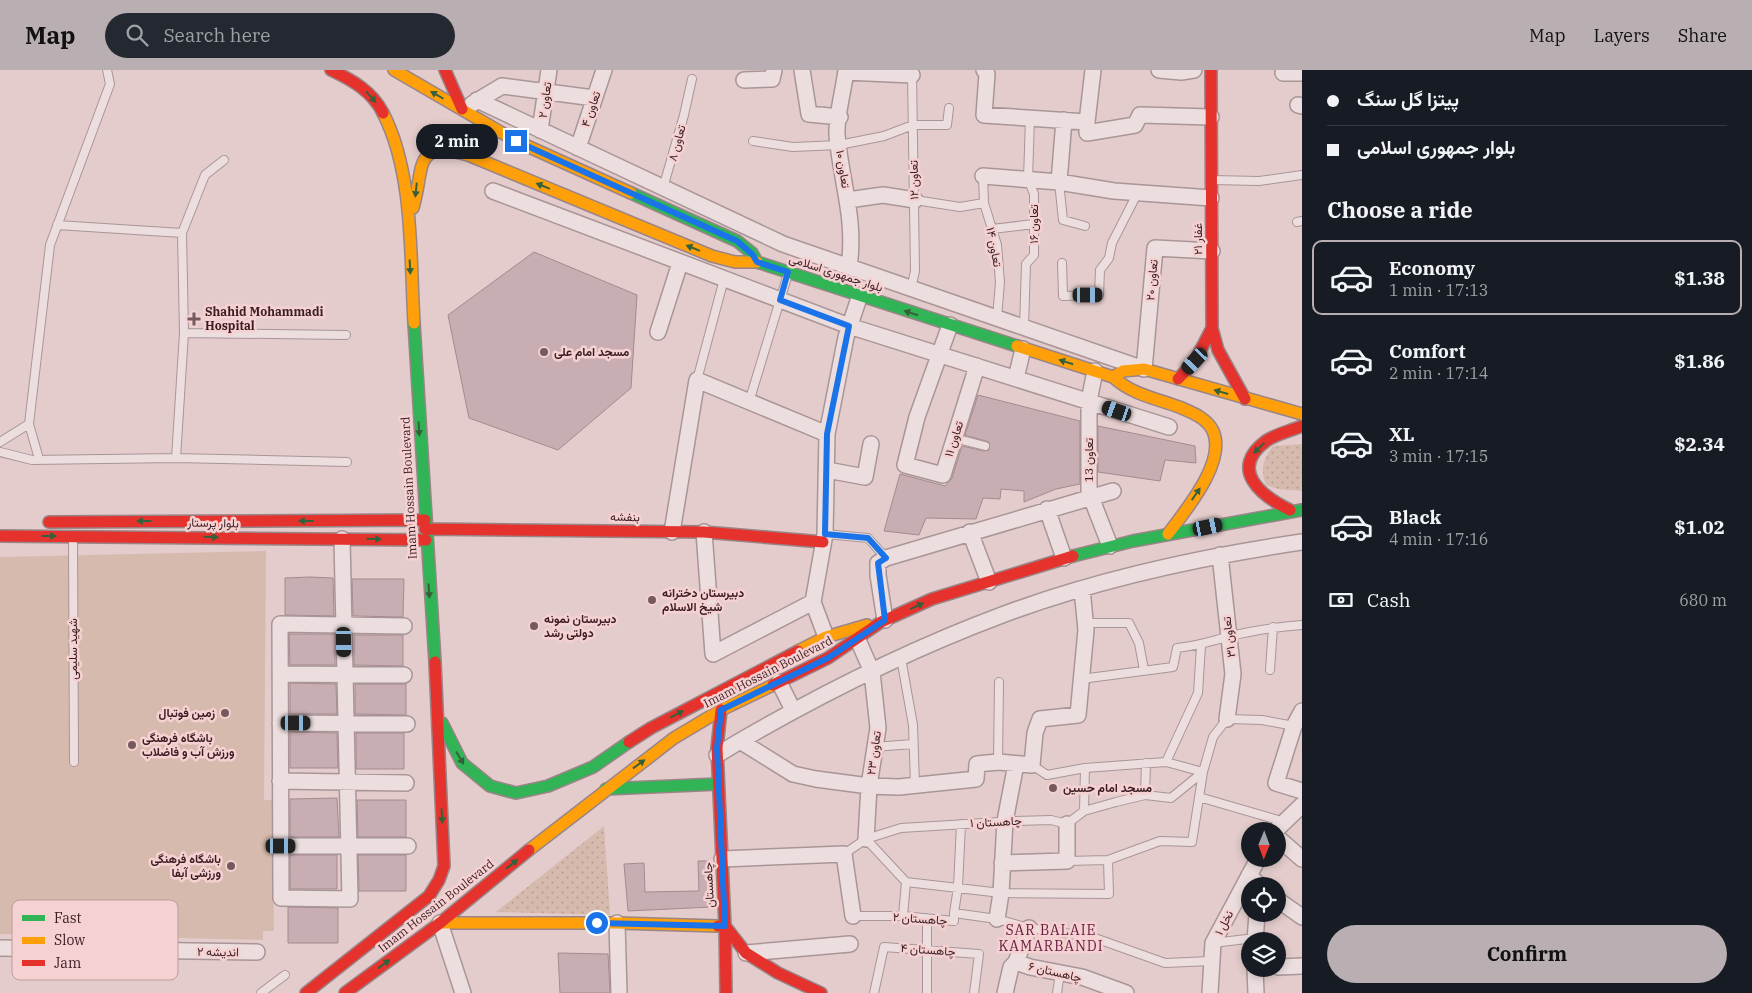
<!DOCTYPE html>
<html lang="en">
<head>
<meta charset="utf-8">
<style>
	body { margin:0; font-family:"IBM Plex Serif",Vazirmatn,serif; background:#242831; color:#f1f3f6; height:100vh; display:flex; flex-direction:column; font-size:19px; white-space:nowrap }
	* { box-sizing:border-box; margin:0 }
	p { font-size:16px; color:#9ea1a6 }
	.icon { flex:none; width:28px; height:28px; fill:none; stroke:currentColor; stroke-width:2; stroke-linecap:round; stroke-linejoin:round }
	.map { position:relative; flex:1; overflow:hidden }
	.sheet { display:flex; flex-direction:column; background:#171b24; width:450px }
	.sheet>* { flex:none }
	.banner { display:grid; align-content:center; height:110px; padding:0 25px; background:#171b24 }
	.needle { width:32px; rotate:181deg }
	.buttons { position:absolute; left:1241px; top:752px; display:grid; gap:10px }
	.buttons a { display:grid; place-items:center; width:45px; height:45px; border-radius:50%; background:#171b24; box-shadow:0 2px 8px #0003; font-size:25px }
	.end { position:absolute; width:22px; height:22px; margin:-11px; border:6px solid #1a73e8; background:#fff; box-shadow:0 0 0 2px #fff }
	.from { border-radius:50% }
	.bubble { position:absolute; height:35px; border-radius:18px; background:#171b24; box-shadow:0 2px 8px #0003; font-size:16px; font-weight:800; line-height:35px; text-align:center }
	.car { position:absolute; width:15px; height:30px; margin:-15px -8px; border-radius:6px; box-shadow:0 0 4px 1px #0007; background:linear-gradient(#222 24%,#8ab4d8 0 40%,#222 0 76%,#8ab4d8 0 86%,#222 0) }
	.banner b { display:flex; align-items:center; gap:18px; height:48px; font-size:19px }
	.banner b+b { border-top:1px solid #363941 }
	.banner i { width:12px; height:12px; background:#f1f3f6 }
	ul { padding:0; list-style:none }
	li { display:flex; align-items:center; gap:15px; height:75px; margin:0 10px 8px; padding:0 15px; border:2px solid transparent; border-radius:10px }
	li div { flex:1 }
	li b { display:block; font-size:19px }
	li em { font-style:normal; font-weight:800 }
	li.active { border-color:#b9aeb2 }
	li>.icon { width:45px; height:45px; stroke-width:1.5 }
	h2 { padding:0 25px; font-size:22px; line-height:60px }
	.pay { display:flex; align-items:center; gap:12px; height:55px; padding:0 25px; font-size:19px }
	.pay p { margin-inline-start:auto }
	.primary-button { display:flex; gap:10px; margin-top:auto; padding:10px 25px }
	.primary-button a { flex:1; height:58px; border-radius:30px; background:#b9aeb2; color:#111; font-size:20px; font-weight:800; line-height:58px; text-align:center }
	header { display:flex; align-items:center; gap:30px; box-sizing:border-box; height:70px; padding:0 25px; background:#b9aeb2; color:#111 }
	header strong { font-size:24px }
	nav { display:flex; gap:28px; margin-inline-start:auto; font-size:18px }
	.search { width:350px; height:45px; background:#242831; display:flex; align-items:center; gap:12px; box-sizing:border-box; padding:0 18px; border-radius:28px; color:#9ea1a6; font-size:19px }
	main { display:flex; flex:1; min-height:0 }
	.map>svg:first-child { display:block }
</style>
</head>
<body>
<header>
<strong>Map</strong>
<div class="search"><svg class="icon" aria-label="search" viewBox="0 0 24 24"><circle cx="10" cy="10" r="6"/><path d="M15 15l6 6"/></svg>Search here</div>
<nav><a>Map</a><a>Layers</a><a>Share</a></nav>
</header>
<main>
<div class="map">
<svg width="1302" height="923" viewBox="0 0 1302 923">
	<defs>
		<pattern id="grass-dots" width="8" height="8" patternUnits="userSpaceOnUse" patternTransform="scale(1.25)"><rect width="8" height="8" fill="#d7baae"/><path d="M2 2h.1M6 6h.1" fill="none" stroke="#b99f95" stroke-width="1.8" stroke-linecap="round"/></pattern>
	</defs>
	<rect width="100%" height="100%" fill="#e4cccc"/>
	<path fill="url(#grass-dots)" d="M1302 374V421L1278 419 1266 415C1260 400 1263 389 1273 376Z
		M604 756 610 845 496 842Z"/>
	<path fill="#d7baae" d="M266 481 264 730H273L274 861H263V870L0 864V487Z"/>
	<path fill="#c8adb2" stroke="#a48b90" d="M534 182 637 225 631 318 558 380 469 348 448 245Z
		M978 325 1080 351V414L1056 419 1024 432V421L1001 419 1000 429 983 428 976 449 926 448 919 465 884 461 900 404 945 416 952 408 962 376 984 381 989 380V372L965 365Z
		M1098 356 1195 376 1196 393 1165 390 1160 411 1098 402Z
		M310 507 333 508 334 546 285 545V508Z
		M352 509H404L403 547 353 546Z
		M289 564H335V595H290Z
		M354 565H403V596L354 595Z
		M290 613 336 614 337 644H290Z
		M355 614H406V645L355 644Z
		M290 662 337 663 338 698H290Z
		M356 663H404V699H356Z
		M337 728 339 767H290V729Z
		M357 730H406V767H358Z
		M290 785H337V819H290Z
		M358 785H406V821H359Z
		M698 791H710L712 837 628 841 624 794 644 793 645 822 699 821Z
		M288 837 338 838V873H288Z
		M558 883 608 884 610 923H560Z"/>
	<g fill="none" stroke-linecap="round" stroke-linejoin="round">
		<g stroke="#a99597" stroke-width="10">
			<path id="lane" d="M753 71 793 77 839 75 884 66 913 55H947L949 38
				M983 106 984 133 997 175 1000 212 997 248
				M1212 110 1259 111 1302 105
				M1059 112 1063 150 1085 156
				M663 118 684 45 692 9
				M915 130 960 137 984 133
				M1297 152 1302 151
				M57 155 182 163 205 105 224 90
				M992 159 1034 154
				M1062 193 1063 226 1099 225 1100 200 1109 188 1112 173 1138 122
				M911 219 915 201 912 4
				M1024 258 1026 194 1034 185V124L1028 109 1030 48
				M184 263 346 265
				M697 310 724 209
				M749 332 788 204
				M29 354 39 389
				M954 368 985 376
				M0 372 29 354 50 175 110 14 107 0
				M0 382 32 390 176 388 347 392
				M176 388 184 263 182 163
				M825 464 868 468 886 488
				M73 468 74 692
				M1085 553H1129L1139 573 1144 600
				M901 588 913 655 915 715
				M1270 600 1273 557
				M1081 609 1173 597 1177 578C1198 576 1211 571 1231 566 1255 560 1278 557 1302 555
				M874 677 913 674
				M998 692 999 612
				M1032 695 1047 705 1085 698 1166 692 1198 623 1201 576
				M1145 725 1146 693
				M1199 727 1285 752
				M1084 741 1085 698
				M866 769 906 812 903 846
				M844 784 866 769 901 758 1016 751 1051 750 1067 754 1084 741 1116 732 1145 725 1171 728 1203 702 1213 667 1227 649 1262 650 1294 656
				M1067 791 1108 790 1160 771 1192 772 1203 702 1166 692
				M906 812 1001 823 1109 824 1108 790
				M954 843 958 817 961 754
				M853 846H903L954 851V843L997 849 1029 858 1092 867 1165 893 1211 891
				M1213 873 1255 868
				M261 923 285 905
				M874 923 884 877 979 884 974 923
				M927 923V849
				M1057 923 1060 903"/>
		</g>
		<g stroke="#a99597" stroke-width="18">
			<path id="street" d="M802 0 809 44 840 47
				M846 0C844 19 836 46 837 65 841 112 856 148 849 197
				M984 0 987 4 984 45 1087 52V63L1135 55 1140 45 1211 47
				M1159 0 1181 2 1194 0
				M846 2 912 5
				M1283 3H1302
				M744 10 772 9 774 0
				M477 30 783 174 1144 299 1155 178 1212 181
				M472 34 502 16 594 28
				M1298 35 1302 36
				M1087 52 1093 0
				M540 60 549 0
				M578 78 604 0
				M983 106 1059 112 1114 121 1211 128
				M1059 112 1064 50
				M493 121 849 256 1169 357
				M848 130 883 125 915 130
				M950 255 917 347 905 395 943 405 977 296
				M658 262 680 193
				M1095 301 1089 331V422L1110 476
				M1016 308 1023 279
				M827 400 865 407 871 374
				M1047 439 1064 488
				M672 462 697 310 827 364
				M704 462 713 584 813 532
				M970 462 989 512
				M342 469 350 829 281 828 280 554 404 556
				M1220 485 1233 604 1227 649
				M885 550 878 505V493L886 488 1113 421
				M826 567 813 532 825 464 827 364 846 267 860 225
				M858 570 872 602 878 658 869 716 866 769
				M280 604 404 605
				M779 612 793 640
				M1302 641 1294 656 1276 713 1302 721
				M280 653 407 654
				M740 671C823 623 911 579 1002 545 1098 509 1200 487 1302 472
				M717 685 740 671 793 704 816 709 869 716 899 717 976 709 977 694 998 692 1032 695 1035 663 1040 649 1078 645 1086 560 1082 519
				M280 711 406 713
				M1275 761 1302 735
				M1278 768 1302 789
				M281 776H408
				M722 789 844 784 853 846
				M1002 793 1067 791V754
				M1249 805 1260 816
				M1278 830 1302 847
				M997 849 1001 823 1005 751 1016 694
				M440 853 463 923
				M617 853 619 923
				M1255 871 1257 844
				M0 878 257 882
				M746 883 850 874
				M1016 892 1029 858
				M1278 897 1302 896
				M1255 899 1256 923
				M1005 923 1011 897 1016 892 1030 897 1082 907 1126 923
				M1210 923 1213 873 1258 789"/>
		</g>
		<g stroke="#998587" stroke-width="14">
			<path id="fast" d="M631 123 737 171 752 183 757 192 1017 276
				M414 253 435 592
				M1073 486 1133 471 1302 440
				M442 653 462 693 490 716 516 723 548 716 593 697 629 672
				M606 719 718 714"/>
		</g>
		<g stroke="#998587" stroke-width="14">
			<path id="slow" d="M394 0 516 71 631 123
				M383 43C414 103 410 187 414 253
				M413 138C425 97 412 70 468 85L712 186 735 192H757
				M1017 276 1113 307 1123 301 1144 299 1302 344
				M1113 307C1133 325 1155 328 1179 337 1191 342 1207 348 1213 361 1227 392 1185 441 1168 464
				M798 581 826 567 867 555
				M529 780 674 668 721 640 773 615
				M440 853H617L718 856"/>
		</g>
		<g stroke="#998587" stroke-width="14">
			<path id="jam" d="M331 0C352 10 372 21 383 43
				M445 0 462 39
				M1211 0 1212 258 1218 280 1245 329
				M1178 309 1195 291 1212 258
				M1290 440C1261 426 1228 399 1266 371 1276 364 1290 361 1302 356
				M49 452 425 450
				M425 459 704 462 823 472
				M0 466 426 470
				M773 615 828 588 881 552 932 529 1073 486
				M721 640 717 678 725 856 746 883 778 903 821 923
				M629 672 651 658 798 581
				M718 856H725L726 923
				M306 923 429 826 439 810 444 796 435 592
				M345 923 440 853 529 780"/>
		</g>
		<use href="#lane" stroke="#ecdede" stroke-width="8"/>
		<use href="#street" stroke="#ecdede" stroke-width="15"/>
		<use href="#fast" stroke="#30b455" stroke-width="11"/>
		<use href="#slow" stroke="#ff9f0a" stroke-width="11"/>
		<use href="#jam" stroke="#e5322d" stroke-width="11"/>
	</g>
	<defs><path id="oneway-solid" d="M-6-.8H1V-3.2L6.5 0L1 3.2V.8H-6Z" transform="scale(1.25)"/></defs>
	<g fill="#34613a">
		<use href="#oneway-solid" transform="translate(437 25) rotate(-150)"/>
		<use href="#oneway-solid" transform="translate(371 27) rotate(48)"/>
		<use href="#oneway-solid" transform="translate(543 116) rotate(-158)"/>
		<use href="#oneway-solid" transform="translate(416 120) rotate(96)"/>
		<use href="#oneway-solid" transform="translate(693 178) rotate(-158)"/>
		<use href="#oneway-solid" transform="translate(410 197) rotate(87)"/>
		<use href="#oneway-solid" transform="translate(911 243) rotate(-162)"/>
		<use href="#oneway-solid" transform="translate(1066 292) rotate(-163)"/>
		<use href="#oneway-solid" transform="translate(1221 322) rotate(-164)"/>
		<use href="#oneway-solid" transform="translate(419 359) rotate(87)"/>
		<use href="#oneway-solid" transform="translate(1259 378) rotate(135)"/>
		<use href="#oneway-solid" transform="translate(1196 424) rotate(-55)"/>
		<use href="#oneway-solid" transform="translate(144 451) rotate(180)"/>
		<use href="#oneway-solid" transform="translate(306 451) rotate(180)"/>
		<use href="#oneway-solid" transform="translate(49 466)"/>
		<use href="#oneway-solid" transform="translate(211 467) rotate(1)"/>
		<use href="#oneway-solid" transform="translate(374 469) rotate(1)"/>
		<use href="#oneway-solid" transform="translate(429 521) rotate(86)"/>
		<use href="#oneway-solid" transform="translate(917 536) rotate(-24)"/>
		<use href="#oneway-solid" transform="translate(677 644) rotate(-28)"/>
		<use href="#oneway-solid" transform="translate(460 688) rotate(59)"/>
		<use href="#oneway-solid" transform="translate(639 694) rotate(-36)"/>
		<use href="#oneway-solid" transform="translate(442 746) rotate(87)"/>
		<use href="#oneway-solid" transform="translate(512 794) rotate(-40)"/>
		<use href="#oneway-solid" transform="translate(384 894) rotate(-36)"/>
	</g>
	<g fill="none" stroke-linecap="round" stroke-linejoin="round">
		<path stroke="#1a73e8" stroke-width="6" d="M516 71 737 171 752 184 757 192 788 202 780 230 849 256 827 364 825 464 868 468 886 488 878 493 885 550 828 588 721 640 717 678 725 856 597 853"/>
	</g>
	<g fill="#745a5e" stroke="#f6d1d1" stroke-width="2">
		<path d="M191.5 241.5h5v5h5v5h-5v5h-5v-5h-5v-5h5z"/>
		<circle cx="544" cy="282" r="5"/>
		<circle cx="652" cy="530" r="5"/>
		<circle cx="534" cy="556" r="5"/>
		<circle cx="225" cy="643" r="5"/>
		<circle cx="132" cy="675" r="5"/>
		<circle cx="1053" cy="718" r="5"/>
		<circle cx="231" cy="796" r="5"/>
	</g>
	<g text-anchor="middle" stroke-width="5" stroke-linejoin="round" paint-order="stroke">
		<g font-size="12" fill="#381d23" stroke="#f6d1d1">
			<text transform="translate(545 30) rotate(-82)" y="4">تعاون ۲</text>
			<text transform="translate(591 39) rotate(-71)" y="4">تعاون ۴</text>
			<text transform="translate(677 73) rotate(-75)" y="4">تعاون ۸</text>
			<text transform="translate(843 99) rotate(81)" y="4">تعاون ۱۰</text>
			<text transform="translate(914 110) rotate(-91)" y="4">تعاون ۱۲</text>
			<text transform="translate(1034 154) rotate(-90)" y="4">تعاون ۱۶</text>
			<text transform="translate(1198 169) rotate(-90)" y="4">غفار ۲۱</text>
			<text transform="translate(994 177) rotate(79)" y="4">تعاون ۱۴</text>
			<text transform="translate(836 203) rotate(18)" y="4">بلوار جمهوری اسلامی</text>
			<text transform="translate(1152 210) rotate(-85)" y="4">تعاون ۲۰</text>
			<text transform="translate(954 369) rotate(-72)" y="4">تعاون ۱۱</text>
			<text transform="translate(1089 390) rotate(-90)" y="4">تعاون 13</text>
			<text transform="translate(409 418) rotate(-93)" y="4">Imam Hossain Boulevard</text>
			<text transform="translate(625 447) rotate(1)" y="4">بنفشه</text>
			<text transform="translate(213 453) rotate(1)" y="4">بلوار پرستار</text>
			<text transform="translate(1229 567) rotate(-97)" y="4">تعاون ۳۱</text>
			<text transform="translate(73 579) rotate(-90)" y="4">شهید سلیمی</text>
			<text transform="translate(768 602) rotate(-27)" y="4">Imam Hossain Boulevard</text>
			<text transform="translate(874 683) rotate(-82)" y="4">تعاون ۲۳</text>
			<text transform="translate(996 752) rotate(-3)" y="4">چاهستان ۱</text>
			<text transform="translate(709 815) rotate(-93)" y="4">چاهستان</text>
			<text transform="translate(436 836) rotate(-38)" y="4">Imam Hossain Boulevard</text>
			<text transform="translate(920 849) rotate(4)" y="4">چاهستان ۲</text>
			<text transform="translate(1224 853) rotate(-63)" y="4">نخل ۱</text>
			<text transform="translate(928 880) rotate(4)" y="4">چاهستان ۴</text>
			<text transform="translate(218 882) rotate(1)" y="4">اندیشه ۲</text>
			<text transform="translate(1055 902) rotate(13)" y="4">چاهستان ۶</text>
		</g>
		<g font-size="12" font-weight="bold" fill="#381d23" stroke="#f6d1d1" text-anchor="start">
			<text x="205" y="246">Shahid Mohammadi<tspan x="205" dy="14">Hospital</tspan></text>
			<text x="554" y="286">مسجد امام علی</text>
			<text x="662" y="527">دبیرستان دخترانه<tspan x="662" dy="14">شیخ الاسلام</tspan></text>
			<text x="544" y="553">دبیرستان نمونه<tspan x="544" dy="14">دولتی رشد</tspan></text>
			<text x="215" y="647" text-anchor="end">زمین فوتبال</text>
			<text x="142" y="672">باشگاه فرهنگی<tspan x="142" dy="14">ورزش آب و فاضلاب</tspan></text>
			<text x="1063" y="722">مسجد امام حسین</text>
			<text x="221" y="793" text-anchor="end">باشگاه فرهنگی<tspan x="221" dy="14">ورزشی آبفا</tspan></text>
		</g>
		<g font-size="14" letter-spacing="1" fill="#651c41" stroke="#f6d1d1">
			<text x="1051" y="865">SAR BALAIE<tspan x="1051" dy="16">KAMARBANDI</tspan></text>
		</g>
	</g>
	<rect x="12" y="830" width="166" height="80" rx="8" fill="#f6d1d1" stroke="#bd9b9d" stroke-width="1"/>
	<rect x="22" y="845" width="23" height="6" fill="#30b455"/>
	<rect x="22" y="867" width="23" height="7" fill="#ff9f0a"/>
	<rect x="22" y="890" width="23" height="6" fill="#e5322d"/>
	<g font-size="14" fill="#381d23">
		<text x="54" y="853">Fast</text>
		<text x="54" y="875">Slow</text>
		<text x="54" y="898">Jam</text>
	</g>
</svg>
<div class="buttons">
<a><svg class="needle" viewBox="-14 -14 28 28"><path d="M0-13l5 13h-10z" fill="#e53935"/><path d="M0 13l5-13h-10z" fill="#9ea1a6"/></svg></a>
<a><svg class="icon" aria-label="locate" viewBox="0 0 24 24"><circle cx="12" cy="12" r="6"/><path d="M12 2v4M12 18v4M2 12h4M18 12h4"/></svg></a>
<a><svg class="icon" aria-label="layers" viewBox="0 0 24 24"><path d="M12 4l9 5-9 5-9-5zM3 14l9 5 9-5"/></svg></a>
</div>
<i class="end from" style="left:597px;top:853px"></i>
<i class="end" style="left:516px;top:71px"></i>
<div class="bubble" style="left:416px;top:54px;width:82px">2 min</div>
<i class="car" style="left:1088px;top:225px;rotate:90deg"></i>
<i class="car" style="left:1195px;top:291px;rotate:223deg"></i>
<i class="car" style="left:1117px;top:341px;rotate:289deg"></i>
<i class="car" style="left:1208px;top:457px;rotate:78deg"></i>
<i class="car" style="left:344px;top:572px;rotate:179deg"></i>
<i class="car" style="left:296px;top:653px;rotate:90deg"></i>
<i class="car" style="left:281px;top:776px;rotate:90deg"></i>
</div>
<section class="sheet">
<div class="banner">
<b><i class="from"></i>پیتزا گل سنگ</b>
<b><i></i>بلوار جمهوری اسلامی</b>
</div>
<h2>Choose a ride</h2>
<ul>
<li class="active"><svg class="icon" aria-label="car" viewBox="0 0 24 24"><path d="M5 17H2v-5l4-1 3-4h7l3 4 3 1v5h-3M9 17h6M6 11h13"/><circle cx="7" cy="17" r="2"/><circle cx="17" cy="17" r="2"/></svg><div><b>Economy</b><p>1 min · 17:13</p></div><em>$1.38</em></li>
<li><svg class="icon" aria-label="car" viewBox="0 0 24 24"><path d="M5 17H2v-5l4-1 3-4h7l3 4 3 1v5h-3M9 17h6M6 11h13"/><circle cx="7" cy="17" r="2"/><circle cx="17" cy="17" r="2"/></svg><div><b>Comfort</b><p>2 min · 17:14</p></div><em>$1.86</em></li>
<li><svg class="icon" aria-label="car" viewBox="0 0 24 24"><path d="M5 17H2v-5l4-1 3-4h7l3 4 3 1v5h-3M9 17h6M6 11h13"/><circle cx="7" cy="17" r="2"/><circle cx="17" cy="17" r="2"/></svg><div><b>XL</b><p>3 min · 17:15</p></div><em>$2.34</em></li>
<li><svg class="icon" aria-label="car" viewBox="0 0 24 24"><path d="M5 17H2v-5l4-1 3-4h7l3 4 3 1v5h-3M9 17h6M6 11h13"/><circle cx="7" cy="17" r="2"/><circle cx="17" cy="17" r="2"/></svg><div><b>Black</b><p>4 min · 17:16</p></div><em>$1.02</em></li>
</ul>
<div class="pay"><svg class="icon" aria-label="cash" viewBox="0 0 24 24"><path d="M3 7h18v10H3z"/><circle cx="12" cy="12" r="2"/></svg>Cash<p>680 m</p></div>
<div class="primary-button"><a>Confirm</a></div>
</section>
</main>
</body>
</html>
